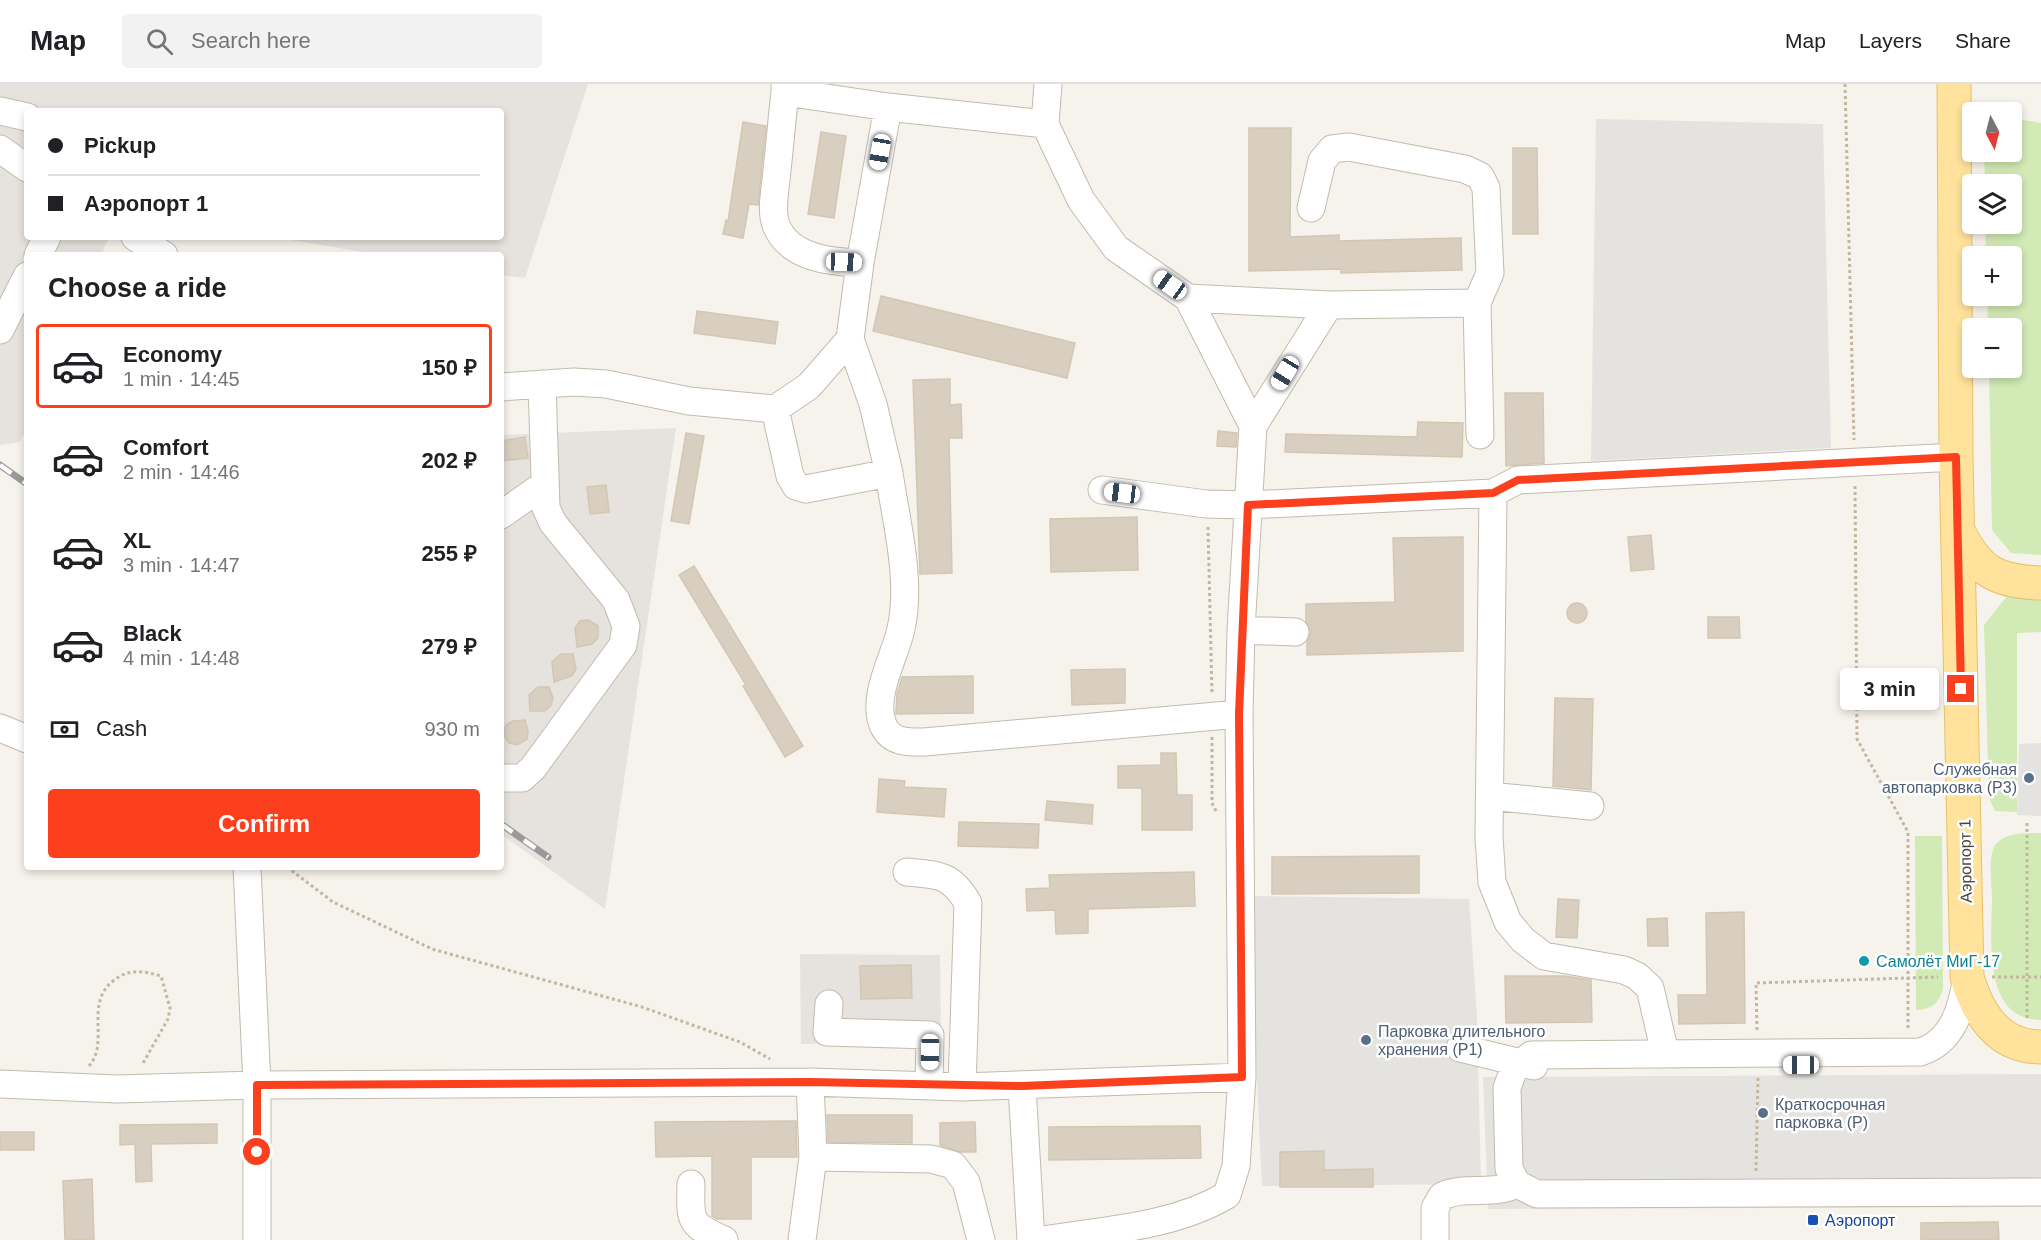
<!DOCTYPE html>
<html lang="en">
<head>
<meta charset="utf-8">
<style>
	body { margin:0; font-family:Helvetica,sans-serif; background:#f2f2f2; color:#202124; height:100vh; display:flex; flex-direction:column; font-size:22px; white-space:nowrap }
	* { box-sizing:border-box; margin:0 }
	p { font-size:20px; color:#757577 }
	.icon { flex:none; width:33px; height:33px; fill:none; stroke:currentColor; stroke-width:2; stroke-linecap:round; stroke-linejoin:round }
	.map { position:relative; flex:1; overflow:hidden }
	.sheet { position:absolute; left:24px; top:168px; width:480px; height:618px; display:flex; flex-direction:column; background:#fff; border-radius:6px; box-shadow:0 3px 9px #0003 }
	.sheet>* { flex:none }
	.hud { position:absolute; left:24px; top:24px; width:480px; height:132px; border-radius:6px; box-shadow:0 3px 9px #0003; display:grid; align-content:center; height:132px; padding:0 24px; background:#fff }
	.needle { width:39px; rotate:173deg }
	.tools { position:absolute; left:1962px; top:18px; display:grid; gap:12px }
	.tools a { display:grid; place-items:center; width:60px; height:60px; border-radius:6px; background:#fff; box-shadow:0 3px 9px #0003; font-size:30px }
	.end { position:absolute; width:27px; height:27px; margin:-14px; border:8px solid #fc3f1d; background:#fff; box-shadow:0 0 0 3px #fff }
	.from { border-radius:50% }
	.bubble { position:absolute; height:42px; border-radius:6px; background:#fff; box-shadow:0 3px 9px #0003; font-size:20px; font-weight:800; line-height:42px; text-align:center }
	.car { position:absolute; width:18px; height:36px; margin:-18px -9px; border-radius:8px; box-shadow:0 0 4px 2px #0007; background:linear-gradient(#fff 24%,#345 0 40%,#fff 0 76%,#345 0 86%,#fff 0) }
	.hud b { display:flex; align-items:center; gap:21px; height:57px; font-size:22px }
	.hud b+b { border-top:2px solid #e0e0e0 }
	.hud i { width:15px; height:15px; background:#202124 }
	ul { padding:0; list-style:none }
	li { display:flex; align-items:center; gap:18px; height:84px; margin:0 12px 9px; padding:0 12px; border:3px solid transparent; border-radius:6px }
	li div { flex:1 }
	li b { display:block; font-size:22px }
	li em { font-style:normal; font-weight:800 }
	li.selected { border-color:#fc3f1d }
	li>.icon { width:54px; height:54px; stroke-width:1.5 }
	h2 { padding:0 24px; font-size:27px; line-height:72px }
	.pay { display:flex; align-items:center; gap:15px; height:66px; padding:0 24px; font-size:22px }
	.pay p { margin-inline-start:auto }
	.cta { display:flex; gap:12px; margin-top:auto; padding:12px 24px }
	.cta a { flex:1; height:69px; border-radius:6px; background:#fc3f1d; color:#fff; font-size:24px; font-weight:800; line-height:69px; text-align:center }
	header { display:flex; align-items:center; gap:36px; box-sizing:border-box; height:84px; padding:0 30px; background:#fff; border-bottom:2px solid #e0e0e0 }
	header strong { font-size:28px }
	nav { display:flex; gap:33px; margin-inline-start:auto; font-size:21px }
	.search { width:420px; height:54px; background:#f2f2f2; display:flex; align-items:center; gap:15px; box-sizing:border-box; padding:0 21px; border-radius:6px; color:#757577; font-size:22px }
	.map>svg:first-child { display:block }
</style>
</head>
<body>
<header>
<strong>Map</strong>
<div class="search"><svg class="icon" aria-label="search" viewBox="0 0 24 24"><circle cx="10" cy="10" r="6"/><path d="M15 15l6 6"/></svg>Search here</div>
<nav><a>Map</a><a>Layers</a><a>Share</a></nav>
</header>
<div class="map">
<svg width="2041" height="1156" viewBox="0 0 2041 1156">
	<rect width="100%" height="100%" fill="#f6f3ec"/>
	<path fill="#e6e2dd" d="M0 0H588L525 194 501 191V171H382L272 153H501V27H27V153H109L101 171H27V343L20 358 0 361Z
		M676 344 605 825 501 750V351Z
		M800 870 940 871 941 958 801 960Z"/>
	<path fill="#d2eab5" d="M2012 34 2041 39V471L2011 469 1992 446 1989 284H2012V244H1988L1987 212H2012V172H1986L1985 140H2012V100H1985L1984 68H2012Z
		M2007 512H2041V548L2017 549V728L1995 727 1989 714 1984 541Z
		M2041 749V936C1981 936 1992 854 1992 814 1992 800 1988 776 1994 763 2002 748 2027 749 2041 749Z
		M1915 752H1942L1943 905C1939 920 1930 926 1916 926Z"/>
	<path fill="#e5e3e0" d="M1596 35 1823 40 1831 364 1591 377Z
		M2041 659V732L2017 731 2019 660Z
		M1248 812 1469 815 1477 933 1481 1100 1262 1102Z
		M2041 990V1123L1488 1125 1483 993Z"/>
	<path fill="#d8cfc1" stroke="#d3c7b4" stroke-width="1.5" d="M743 38 766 42 758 121 749 120 743 154 723 150 726 136 728 137Z
		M1249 44H1291L1290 153 1339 151V157L1461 154 1462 186 1341 189V185L1249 187Z
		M821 48 846 52 834 134 808 130Z
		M1513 64H1537L1538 150H1513Z
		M881 212 1075 259 1067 294 873 247Z
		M697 227 778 238 775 260 694 249Z
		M950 295V321L961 320 962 354H949L952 489 920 490 913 296Z
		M1505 309H1543L1544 379 1506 382Z
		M1418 338 1463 339 1462 373 1285 368 1286 350 1417 353Z
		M1218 347 1237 349 1236 363 1217 362Z
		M686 349 704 352 689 440 671 437Z
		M525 353 528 374 501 377V357Z
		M606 401 609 428 590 430 587 403Z
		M1137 433 1138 486 1051 488 1050 435Z
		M1651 451 1654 485 1631 487 1628 453Z
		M1463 453V567L1307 571V558L1311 548 1306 538V520L1395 518 1393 454Z
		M694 482 803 662 785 673 743 602 746 601 679 491Z
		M1567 529a10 10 0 1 1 20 0a10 10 0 1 1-20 0Z
		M1708 533H1739L1740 554H1708Z
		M588 536 598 542V554L592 560 577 563 575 544 580 537Z
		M561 570H573L576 585 572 592 554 598 552 578Z
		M1125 585V619L1072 621 1071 586Z
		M973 592V629L896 630 897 610 902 593Z
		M538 603H549L553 614 551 621 545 627H530L529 611Z
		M1555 614 1593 615 1591 706 1553 702Z
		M525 636 528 647 527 655 517 661 509 659 503 649 506 641 513 637Z
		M1161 669H1176L1177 711H1192V746H1142V704H1118V682L1161 681Z
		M879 695 905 697 904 703 946 705 944 733 877 728Z
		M1047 717 1093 721 1092 740 1045 736Z
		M959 738 1039 740 1038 764 958 762Z
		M1419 772V809L1272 810V773Z
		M1194 788 1195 822 1088 825V849L1056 850 1055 826 1027 827 1026 805 1050 804 1049 791Z
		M1558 815 1579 816 1577 854 1556 853Z
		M1744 828 1745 939 1679 940 1678 911H1707L1706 829Z
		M1667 834 1668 862H1648L1647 835Z
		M911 881 912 914 861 915 860 882Z
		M1505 892H1565L1591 896 1592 938 1506 939Z
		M827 1031H912V1059L828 1058Z
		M796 1037 797 1073H751V1135H717L712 1132V1072L656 1073 655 1038Z
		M975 1038 976 1068H960L940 1061V1039Z
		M217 1040V1059L151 1060 152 1097 136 1098 135 1060 120 1061V1041Z
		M1200 1042 1201 1074 1049 1076V1043Z
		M0 1048H34V1066H0Z
		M1324 1067V1086L1373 1085V1103H1280V1068Z
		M92 1095 94 1156H65L63 1097Z
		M1998 1138 1999 1156H1921V1139Z"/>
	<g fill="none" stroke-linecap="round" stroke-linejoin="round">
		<g stroke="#c2bbae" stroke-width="29">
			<path id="minor" d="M785 0V8L888 23 1045 40
				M785 8C782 34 780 60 777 86 776 103 770 125 776 141 789 174 830 178 860 179L850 255 873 320 889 389
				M0 27 27 33
				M0 65 27 84
				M1311 124 1322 77 1332 65 1349 63 1465 85 1480 92 1486 104 1490 189 1477 219 1480 351
				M135 153 164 171
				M38 171 47 153
				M860 179 888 23
				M1188 214 1329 221
				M0 246 27 192
				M501 303 574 298 606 300 689 317 775 325 790 392 796 402 806 405 889 389C896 438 912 495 901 545 895 573 870 614 884 643 892 659 909 658 924 658L1239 630
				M775 325 809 302 850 255
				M1253 342 1329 221 1477 219
				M1102 406 1206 420 1248 421 1493 409 1518 396 1956 373
				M1493 409 1489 753 1492 798 1508 838 1523 856 1544 872 1624 886 1637 892 1650 904 1665 969
				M501 431 545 400
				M1241 546 1295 548
				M0 644 27 655
				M501 694H522L533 684 623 561 626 542 616 516 553 439 546 424 542 300
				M1490 712 1590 722
				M247 783 257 1001V1156
				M907 788C939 791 951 790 968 819L962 1003
				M1967 893C1962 924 1953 958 1920 968L1531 971 1513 987 1507 1004 1509 1085 1517 1100 1537 1110 2041 1108
				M829 920 827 948 930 951 929 1002
				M1460 964 1534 982
				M0 1000 117 1005 257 1001 810 998 962 1003 1242 993
				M1022 1002 1031 1156
				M813 1073 931 1075 953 1081 966 1098 981 1156
				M691 1100C690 1138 689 1140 724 1156
				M802 1156 813 1073 810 998
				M1044 1156C1105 1146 1173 1143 1227 1111L1236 1082 1242 993 1239 630 1241 546 1253 342 1188 214 1116 164 1081 116 1045 40 1048 0
				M1435 1156V1124L1442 1112C1467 1101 1493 1112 1517 1100"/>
		</g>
		<g stroke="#e6c16a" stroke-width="35">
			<path id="major" d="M1954 0 1956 373 1967 893C1978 930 1998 963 2041 963
				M1958 447C1978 487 1996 498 2041 499"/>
		</g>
		<path stroke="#c4b79f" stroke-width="3" stroke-dasharray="3 3" stroke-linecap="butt" d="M1845 0 1854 356
			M1855 402 1857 655 1908 748V946
			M1208 443 1212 611
			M1212 653V719L1216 727
			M2027 739V935
			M287 783 333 818 432 865 642 923 740 958 770 975
			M1992 893H2041
			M1757 946 1756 899 1938 893
			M89 982C110 958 84 920 113 897 129 884 143 887 161 892L170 924 168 935 142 981
			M1756 1087 1758 992"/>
		<use href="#minor" stroke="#fff" stroke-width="27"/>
		<use href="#major" stroke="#ffe39c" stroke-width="33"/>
		<g stroke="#9a9a9a" stroke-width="7">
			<path id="rail" d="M0 381 27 400
				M501 740 548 773"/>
		</g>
		<use href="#rail" stroke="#fff" stroke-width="4.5" stroke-dasharray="14" stroke-linecap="butt"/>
	</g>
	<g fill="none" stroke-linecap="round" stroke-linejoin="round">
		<path stroke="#fc3f1d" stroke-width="8" d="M257 1068V1001L810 998 1022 1002 1242 993 1239 630 1248 421 1493 409 1518 396 1956 373 1961 605"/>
	</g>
	<g fill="#5c6f8a" stroke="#fff" stroke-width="2">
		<circle cx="2029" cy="694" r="6"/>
		<circle cx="1366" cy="956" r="6"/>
		<circle cx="1763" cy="1029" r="6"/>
	</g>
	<circle fill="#0f9aa8" stroke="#fff" stroke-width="2" cx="1864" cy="877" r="6"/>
	<rect fill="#1a4fb4" stroke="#fff" stroke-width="2" x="1807" y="1130" width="12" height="12" rx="3"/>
	<g text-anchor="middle" stroke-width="5" stroke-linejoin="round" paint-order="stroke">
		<g font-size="16" fill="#4e5e75" stroke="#fff" text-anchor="start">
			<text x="2017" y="691" text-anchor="end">Служебная<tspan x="2017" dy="18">автопарковка (P3)</tspan></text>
			<text x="1378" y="953">Парковка длительного<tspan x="1378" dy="18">хранения (P1)</tspan></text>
			<text x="1775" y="1026">Краткосрочная<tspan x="1775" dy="18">парковка (P)</tspan></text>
		</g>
		<g font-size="16" fill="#4b4439" stroke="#fff">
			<text transform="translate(1965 777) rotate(-91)" y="6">Аэропорт 1</text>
		</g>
		<g font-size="16" fill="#0d838f" stroke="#fff" text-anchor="start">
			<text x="1876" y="883">Самолёт МиГ-17</text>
		</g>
		<g font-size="16" fill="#164399" stroke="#fff" text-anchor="start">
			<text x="1825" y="1142">Аэропорт</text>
		</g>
	</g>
</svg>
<div class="tools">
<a><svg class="needle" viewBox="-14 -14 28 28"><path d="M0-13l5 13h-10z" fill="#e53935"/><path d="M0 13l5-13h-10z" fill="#757577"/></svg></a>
<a><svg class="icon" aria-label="layers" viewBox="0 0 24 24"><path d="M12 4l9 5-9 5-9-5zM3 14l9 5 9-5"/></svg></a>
<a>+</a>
<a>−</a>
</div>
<i class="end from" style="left:257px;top:1068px"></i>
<i class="end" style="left:1961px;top:605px"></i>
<div class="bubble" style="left:1840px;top:584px;width:99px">3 min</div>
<i class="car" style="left:880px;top:68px;rotate:190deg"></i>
<i class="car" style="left:844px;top:178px;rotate:92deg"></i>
<i class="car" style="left:1170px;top:201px;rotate:305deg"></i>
<i class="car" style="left:1285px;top:289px;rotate:211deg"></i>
<i class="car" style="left:1122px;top:409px;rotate:277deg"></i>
<i class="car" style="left:930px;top:968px;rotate:181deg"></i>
<i class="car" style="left:1801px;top:981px;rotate:270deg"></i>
<div class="hud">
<b><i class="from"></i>Pickup</b>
<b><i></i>Аэропорт 1</b>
</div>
<section class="sheet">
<h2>Choose a ride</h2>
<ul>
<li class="selected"><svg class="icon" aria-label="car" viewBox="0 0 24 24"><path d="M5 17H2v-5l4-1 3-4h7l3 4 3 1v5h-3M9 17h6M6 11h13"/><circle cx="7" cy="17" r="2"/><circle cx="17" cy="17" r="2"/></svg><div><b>Economy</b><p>1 min · 14:45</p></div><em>150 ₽</em></li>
<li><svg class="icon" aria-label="car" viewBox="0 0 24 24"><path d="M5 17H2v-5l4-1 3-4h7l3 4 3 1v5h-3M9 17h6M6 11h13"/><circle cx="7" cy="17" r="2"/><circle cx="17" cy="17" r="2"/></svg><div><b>Comfort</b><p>2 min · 14:46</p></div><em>202 ₽</em></li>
<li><svg class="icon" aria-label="car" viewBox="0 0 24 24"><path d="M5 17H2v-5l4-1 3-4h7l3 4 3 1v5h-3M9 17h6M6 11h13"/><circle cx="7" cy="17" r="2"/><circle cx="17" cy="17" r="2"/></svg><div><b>XL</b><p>3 min · 14:47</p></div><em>255 ₽</em></li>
<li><svg class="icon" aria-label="car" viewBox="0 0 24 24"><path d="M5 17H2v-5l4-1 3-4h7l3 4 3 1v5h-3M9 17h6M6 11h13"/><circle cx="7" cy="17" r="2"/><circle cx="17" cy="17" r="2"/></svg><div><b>Black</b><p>4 min · 14:48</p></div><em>279 ₽</em></li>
</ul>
<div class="pay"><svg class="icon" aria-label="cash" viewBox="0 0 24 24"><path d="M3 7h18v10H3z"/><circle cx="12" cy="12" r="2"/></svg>Cash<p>930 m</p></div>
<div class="cta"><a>Confirm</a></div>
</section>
</div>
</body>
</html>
